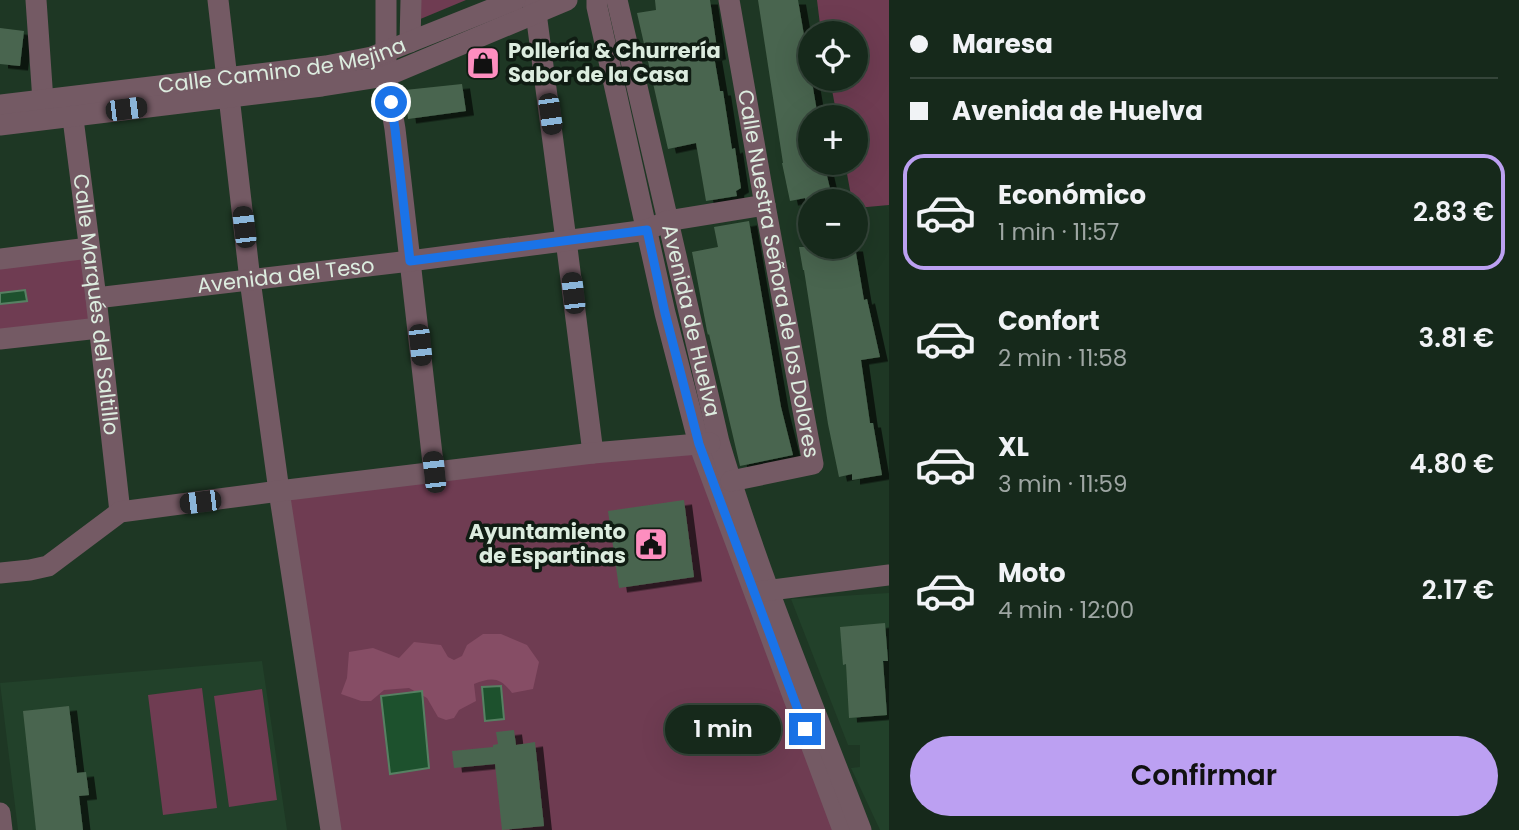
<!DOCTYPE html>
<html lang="es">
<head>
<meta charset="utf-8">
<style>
	body { margin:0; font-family:Poppins,sans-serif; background:#233528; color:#f1f3f6; height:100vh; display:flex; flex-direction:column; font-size:26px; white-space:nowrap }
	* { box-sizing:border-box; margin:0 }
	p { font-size:23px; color:#9ea6a3 }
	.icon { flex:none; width:38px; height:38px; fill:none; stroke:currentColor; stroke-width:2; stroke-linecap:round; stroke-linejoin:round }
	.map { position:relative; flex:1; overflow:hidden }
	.details { display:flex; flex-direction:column; background:#16291b; width:630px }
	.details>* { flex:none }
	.guide { display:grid; align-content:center; height:154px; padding:0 21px; background:#16291b }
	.controls { position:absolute; left:798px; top:21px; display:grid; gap:14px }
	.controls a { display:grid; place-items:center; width:70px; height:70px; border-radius:50%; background:#16291b; box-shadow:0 7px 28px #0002,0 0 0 2px #35453a; font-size:35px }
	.end { position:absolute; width:32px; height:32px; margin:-16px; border:9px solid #1a73e8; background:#fff; box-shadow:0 0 0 4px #fff }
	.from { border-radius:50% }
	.bubble { position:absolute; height:49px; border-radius:24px; background:#16291b; box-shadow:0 7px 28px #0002,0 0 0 2px #35453a; font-size:23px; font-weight:600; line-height:49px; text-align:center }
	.car { position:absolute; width:21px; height:42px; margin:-21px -10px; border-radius:9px; box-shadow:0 0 5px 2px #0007; background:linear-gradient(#222 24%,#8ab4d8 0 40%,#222 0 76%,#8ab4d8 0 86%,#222 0) }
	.guide b { display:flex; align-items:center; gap:24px; height:66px; font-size:26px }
	.guide b+b { border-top:2px solid #35453a }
	.guide i { width:18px; height:18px; background:#f1f3f6 }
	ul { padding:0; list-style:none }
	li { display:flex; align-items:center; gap:21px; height:116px; margin:0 14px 10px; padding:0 7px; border:4px solid transparent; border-radius:21px }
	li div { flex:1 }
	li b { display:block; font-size:26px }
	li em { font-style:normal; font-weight:600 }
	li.current { border-color:#bca0f2 }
	li>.icon { width:63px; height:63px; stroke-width:1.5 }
	.primary-button { display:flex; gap:14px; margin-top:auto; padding:14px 21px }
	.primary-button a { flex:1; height:80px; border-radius:42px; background:#bca0f2; color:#111; font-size:28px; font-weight:600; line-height:80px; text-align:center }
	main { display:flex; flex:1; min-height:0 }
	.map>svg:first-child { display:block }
</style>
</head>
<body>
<main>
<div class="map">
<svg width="889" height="830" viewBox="0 0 889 830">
	<defs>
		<filter id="shadow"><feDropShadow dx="8" dy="4.5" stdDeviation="0" flood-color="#0009"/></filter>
	</defs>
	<rect width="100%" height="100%" fill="#1e3724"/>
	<path fill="#22412a" d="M889 593V830H880L851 768 860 767V745H848L791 599Z
		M262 661 287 830H18L0 683Z"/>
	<path fill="#6f3c52" d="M418 0H466L418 20Z
		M817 0H889V205L856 208V201H852L845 163H856V117H837L830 79H856V33H821Z
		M89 248 99 328 0 339V259Z
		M699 444 843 830H331L279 491Z
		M202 688 217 808 163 815 148 695Z
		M262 689 277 800 229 807 214 696Z"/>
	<path fill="#864d65" d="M483 634H501L527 645 539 662 533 689 512 693C500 677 492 677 474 684L476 701 459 710 454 718 446 720 438 717 427 698 409 688 384 690 371 701H361L341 694 347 678 349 652 373 648 399 658 414 642 441 645 448 657 454 660 462 656 467 645Z"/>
	<path fill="#1d512d" stroke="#568062" stroke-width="2" d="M25 290 27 301 0 304V293Z
		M501 686 504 719 485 721 482 687Z
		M422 691 429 768 390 774 381 696Z"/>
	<path fill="#4a654f" filter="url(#shadow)" d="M655 0H710L718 55 714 56 720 91H723L732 149 735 148 741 188 736 191 737 196 706 201 696 143 668 149 637 13 656 10Z
		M758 0H798L818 117H810V163H824L833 201H806L805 198 790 201 782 163H783Z
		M0 28 24 31 20 66 0 64Z
		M462 84 466 111 408 119 405 90Z
		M749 221 781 407 793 455 740 466 709 334 708 335 707 331 692 252 718 247 714 227Z
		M799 247H855L864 300 867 299 880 357 861 360 870 423H873L882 475 852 480V474L839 477 828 424 804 270H803Z
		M684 500 694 577 619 588 608 511Z
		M885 623 888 661H883L887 715 849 718 846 664 843 665 840 627Z
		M69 706 77 773 86 772 89 795 79 796 83 830H36L23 711Z
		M514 730 516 745 535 742 544 826 502 830 495 764 454 768 452 751 493 747V745L498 744 496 732Z"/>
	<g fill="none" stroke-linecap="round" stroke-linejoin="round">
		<g stroke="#745a64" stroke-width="21">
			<path d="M36 0 43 101"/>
			<path d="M218 0 250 280 279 491 331 830"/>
			<path d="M386 0V76L395 129 434 472"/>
			<path d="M597 0V7L665 313 699 444 843 830"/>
			<path id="s1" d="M617 0 719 442C758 574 812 702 861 830"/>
			<path id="s2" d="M729 0 765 205 813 464 731 481"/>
			<path d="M532 2 536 13 566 240 593 453"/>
			<path d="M410 42 411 0"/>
			<path id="s3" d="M71 103 96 298 120 512"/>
			<path id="s4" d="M0 105 326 66 372 57 515 0"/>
			<path d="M0 125 322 86 386 76 567 0"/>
			<path d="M0 259 89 248"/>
			<path id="s5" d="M96 298 410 261 640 231 647 230 667 221 765 205"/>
			<path d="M0 339 99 328"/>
			<path d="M0 573 30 570 48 566 120 512 279 491 593 453 710 443"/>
			<path d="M756 592 889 575"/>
			<path d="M0 813 2 830"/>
		</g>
	</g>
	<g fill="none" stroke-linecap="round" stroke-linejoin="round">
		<path stroke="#1a73e8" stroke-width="9" d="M391 102 395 129 410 261 647 230 665 313 699 444 805 729"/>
	</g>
	<defs>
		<g id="shop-square" transform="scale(1.75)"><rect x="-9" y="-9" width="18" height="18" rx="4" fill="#fd8ebf" stroke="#101c13"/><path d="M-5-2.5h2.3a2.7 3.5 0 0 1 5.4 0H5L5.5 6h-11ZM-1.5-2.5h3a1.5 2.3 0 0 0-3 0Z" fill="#111"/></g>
		<g id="civic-square" transform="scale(1.75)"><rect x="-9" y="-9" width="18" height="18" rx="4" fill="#fd8ebf" stroke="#101c13"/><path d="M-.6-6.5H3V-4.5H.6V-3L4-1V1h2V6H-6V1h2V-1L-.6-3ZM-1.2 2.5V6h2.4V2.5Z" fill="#111"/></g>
	</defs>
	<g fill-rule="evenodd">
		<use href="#shop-square" x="483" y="63"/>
		<use href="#civic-square" x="651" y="544"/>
	</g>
	<g text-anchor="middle" stroke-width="7" stroke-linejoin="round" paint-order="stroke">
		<g font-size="21" font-weight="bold" fill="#dcecdf" stroke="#101c13" text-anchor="start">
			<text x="508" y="58">Pollería &amp; Churrería<tspan x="508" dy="24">Sabor de la Casa</tspan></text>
			<text x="626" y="539" text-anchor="end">Ayuntamiento<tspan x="626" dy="24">de Espartinas</tspan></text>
		</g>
		<g font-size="21" fill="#dcecdf" stroke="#101c13">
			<text dy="7" stroke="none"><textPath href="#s4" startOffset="285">Calle Camino de Mejina</textPath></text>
			<text dy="7" stroke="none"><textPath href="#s2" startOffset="278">Calle Nuestra Señora de los Dolores</textPath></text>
			<text dy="7" stroke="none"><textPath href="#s5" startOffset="191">Avenida del Teso</textPath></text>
			<text dy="7" stroke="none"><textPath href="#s3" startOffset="203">Calle Marqués del Saltillo</textPath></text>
			<text dy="7" stroke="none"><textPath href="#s1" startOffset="329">Avenida de Huelva</textPath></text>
		</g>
	</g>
</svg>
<div class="controls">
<a><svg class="icon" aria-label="locate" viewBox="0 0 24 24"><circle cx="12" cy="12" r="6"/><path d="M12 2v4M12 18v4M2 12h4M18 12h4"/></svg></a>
<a>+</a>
<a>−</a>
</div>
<i class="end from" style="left:391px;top:102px"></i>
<i class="end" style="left:805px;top:729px"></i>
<div class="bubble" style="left:665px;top:705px;width:116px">1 min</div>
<i class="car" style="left:126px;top:109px;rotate:83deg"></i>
<i class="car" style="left:550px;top:114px;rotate:172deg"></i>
<i class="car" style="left:244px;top:227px;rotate:353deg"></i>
<i class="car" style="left:573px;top:293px;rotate:353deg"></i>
<i class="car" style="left:420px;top:345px;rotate:174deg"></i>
<i class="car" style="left:434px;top:472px;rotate:354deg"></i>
<i class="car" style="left:200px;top:502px;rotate:263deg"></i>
</div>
<section class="details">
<div class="guide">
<b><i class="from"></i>Maresa</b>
<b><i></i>Avenida de Huelva</b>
</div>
<ul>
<li class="current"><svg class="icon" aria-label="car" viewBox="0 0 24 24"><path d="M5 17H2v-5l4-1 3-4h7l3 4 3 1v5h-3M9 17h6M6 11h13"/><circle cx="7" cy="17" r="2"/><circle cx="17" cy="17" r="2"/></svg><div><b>Económico</b><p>1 min · 11:57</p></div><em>2.83 €</em></li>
<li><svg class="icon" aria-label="car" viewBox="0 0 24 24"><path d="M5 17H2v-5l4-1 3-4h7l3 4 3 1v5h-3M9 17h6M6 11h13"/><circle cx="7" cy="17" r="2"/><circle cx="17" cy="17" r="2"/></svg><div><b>Confort</b><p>2 min · 11:58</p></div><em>3.81 €</em></li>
<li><svg class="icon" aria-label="car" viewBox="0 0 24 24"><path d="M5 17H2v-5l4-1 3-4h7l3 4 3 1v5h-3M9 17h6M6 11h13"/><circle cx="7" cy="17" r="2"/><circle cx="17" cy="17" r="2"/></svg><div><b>XL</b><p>3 min · 11:59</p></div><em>4.80 €</em></li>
<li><svg class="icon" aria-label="car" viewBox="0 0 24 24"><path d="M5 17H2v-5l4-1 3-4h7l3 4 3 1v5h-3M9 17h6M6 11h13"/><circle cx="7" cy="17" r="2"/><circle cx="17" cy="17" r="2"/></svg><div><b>Moto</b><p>4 min · 12:00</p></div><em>2.17 €</em></li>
</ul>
<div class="primary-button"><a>Confirmar</a></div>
</section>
</main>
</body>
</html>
